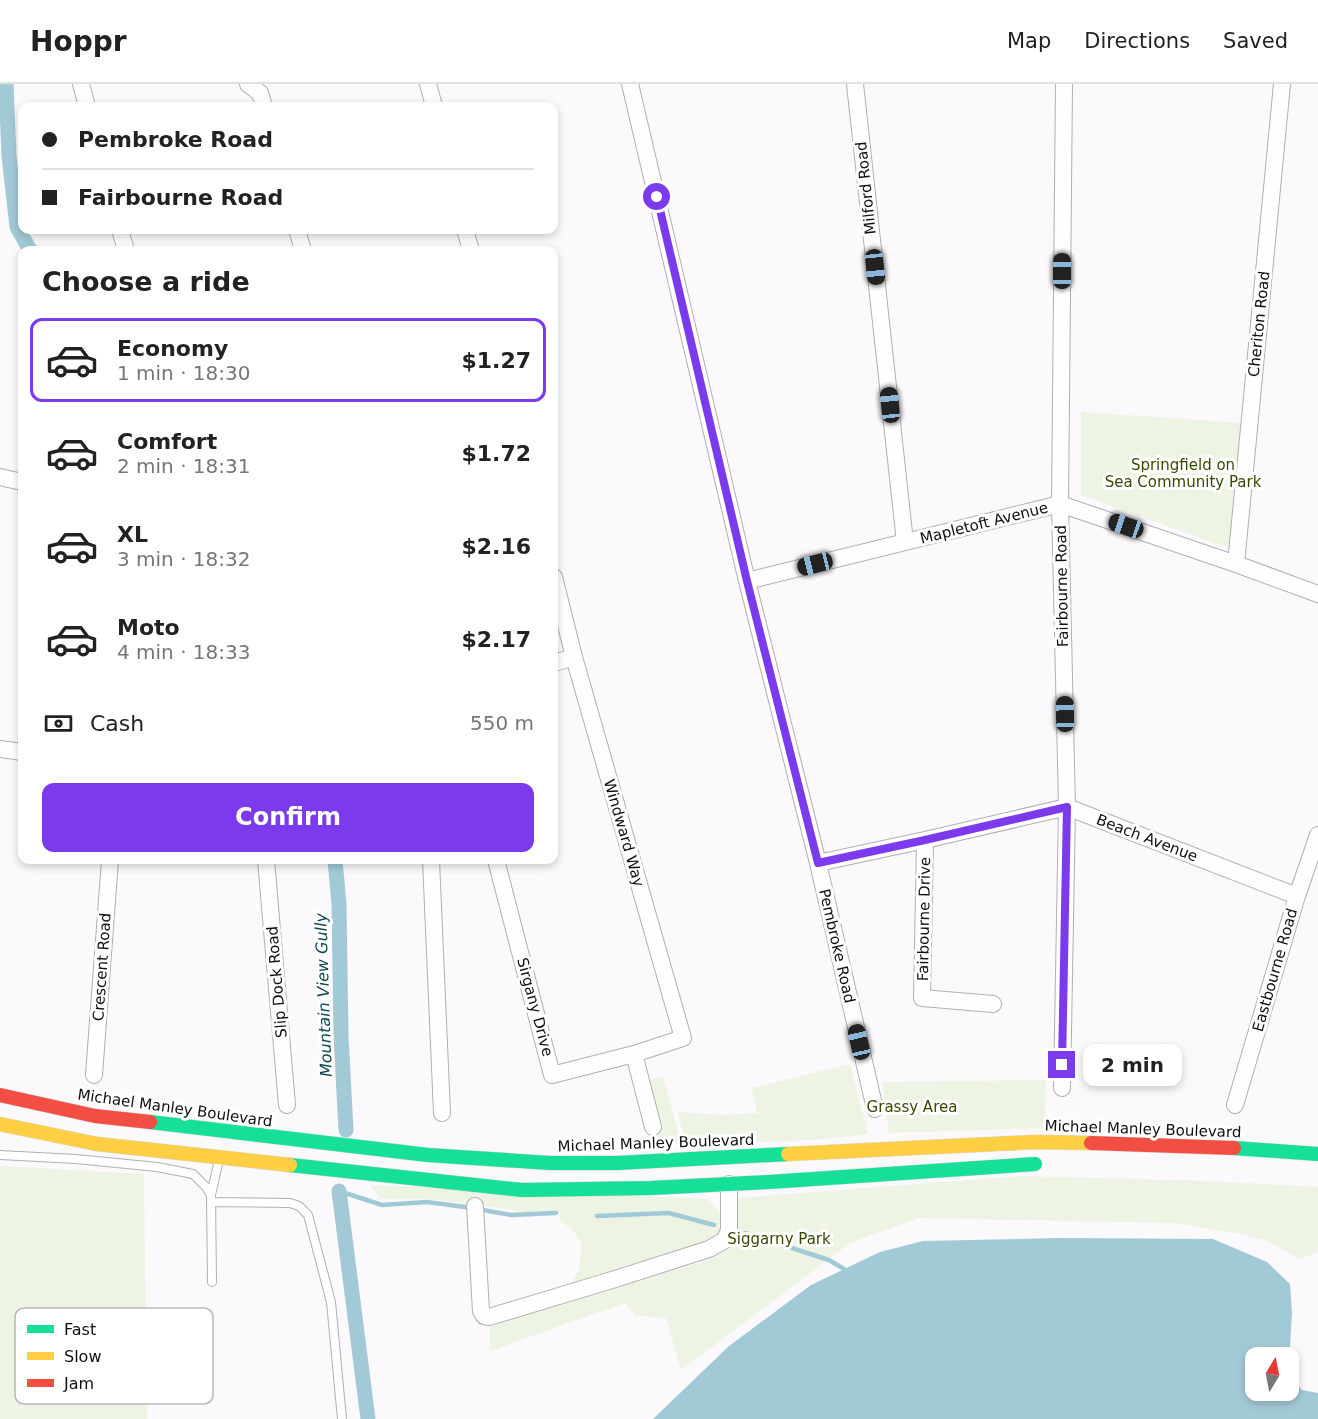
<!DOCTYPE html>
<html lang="en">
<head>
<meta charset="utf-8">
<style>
	body { margin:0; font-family:"DejaVu Sans",sans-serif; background:#f6f6f6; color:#222; height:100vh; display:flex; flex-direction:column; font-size:22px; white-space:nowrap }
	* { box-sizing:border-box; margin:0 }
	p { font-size:20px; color:#767676 }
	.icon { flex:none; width:33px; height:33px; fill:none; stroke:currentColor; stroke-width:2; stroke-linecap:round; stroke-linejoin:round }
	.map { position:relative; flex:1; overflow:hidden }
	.drawer { position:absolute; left:18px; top:162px; width:540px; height:618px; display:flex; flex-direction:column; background:#fff; border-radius:12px; box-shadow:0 3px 9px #0003 }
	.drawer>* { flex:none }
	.hud { position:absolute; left:18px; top:18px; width:540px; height:132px; border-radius:12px; box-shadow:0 3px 9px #0003; display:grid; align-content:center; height:132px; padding:0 24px; background:#fff }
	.needle { width:39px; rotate:10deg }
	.tools { position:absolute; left:1245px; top:1263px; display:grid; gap:12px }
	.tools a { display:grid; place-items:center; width:54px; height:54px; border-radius:12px; background:#fff; box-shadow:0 3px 9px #0003; font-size:30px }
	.end { position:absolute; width:27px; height:27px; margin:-14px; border:8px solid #7c3aed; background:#fff; box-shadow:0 0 0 3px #fff }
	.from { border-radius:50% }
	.bubble { position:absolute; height:42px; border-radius:12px; background:#fff; box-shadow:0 3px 9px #0003; font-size:20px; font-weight:700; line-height:42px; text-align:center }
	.car { position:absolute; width:18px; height:36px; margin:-18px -9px; border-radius:8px; box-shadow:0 0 4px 2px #0007; background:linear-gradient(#222 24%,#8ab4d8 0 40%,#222 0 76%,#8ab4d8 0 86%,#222 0) }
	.hud b { display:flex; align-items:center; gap:21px; height:57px; font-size:22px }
	.hud b+b { border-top:2px solid #e0e0e0 }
	.hud i { width:15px; height:15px; background:#222 }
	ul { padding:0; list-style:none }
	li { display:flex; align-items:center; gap:18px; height:84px; margin:0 12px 9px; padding:0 12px; border:3px solid transparent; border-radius:12px }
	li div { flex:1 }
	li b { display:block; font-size:22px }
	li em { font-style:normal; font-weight:700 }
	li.active { border-color:#7c3aed }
	li>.icon { width:54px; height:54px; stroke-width:1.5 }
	h2 { padding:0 24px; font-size:27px; line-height:72px }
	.pay { display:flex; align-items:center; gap:15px; height:66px; padding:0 24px; font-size:22px }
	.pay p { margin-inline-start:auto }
	.cta { display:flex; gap:12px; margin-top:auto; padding:12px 24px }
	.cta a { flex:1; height:69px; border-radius:12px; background:#7c3aed; color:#fff; font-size:24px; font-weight:700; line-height:69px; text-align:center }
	header { display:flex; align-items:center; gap:36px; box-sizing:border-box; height:84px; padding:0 30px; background:#fff; border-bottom:2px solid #e0e0e0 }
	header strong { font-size:28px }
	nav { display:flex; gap:33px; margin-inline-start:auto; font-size:21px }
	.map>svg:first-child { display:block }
</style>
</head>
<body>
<header>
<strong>Hoppr</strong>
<nav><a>Map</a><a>Directions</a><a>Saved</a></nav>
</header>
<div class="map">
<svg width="1318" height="1335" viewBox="0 0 1318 1335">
	<rect width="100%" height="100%" fill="#fbf9fc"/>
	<path fill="#edf4e3" d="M1081 328 1243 339 1231 465 1081 411Z
		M850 980 868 1050 814 1056 686 1061 678 1028 725 1031 757 1029 752 1004Z
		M663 993 681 1058 656 1060 641 998Z
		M1046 996 1045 1044 889 1049 882 998Z
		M0 1082 144 1090 147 1335H0Z
		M1021 1092 1208 1097 1318 1103V1168L1299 1175 1268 1157 1240 1150 1175 1139 919 1134 850 1159 681 1286 666 1234 636 1232 625 1219 490 1267V1239L702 1178 731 1161 737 1114Z
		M370 1101 707 1115C721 1128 726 1134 719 1154L567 1206 579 1186 582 1160 572 1145 560 1137V1129L531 1130 509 1125 431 1115H380Z"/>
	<path fill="#a2cad6" d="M1059 1154 1213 1155 1267 1178 1290 1200 1292 1229 1289 1278 1288 1274H1256V1306H1288L1289 1289 1302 1306 1318 1309V1335H653L729 1262 811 1201 880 1168 923 1157Z"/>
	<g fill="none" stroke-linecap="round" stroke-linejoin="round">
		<path stroke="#a2cad6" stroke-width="4.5" d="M339 1107 382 1121 427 1118 465 1123 511 1131 556 1129
			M597 1132 669 1129 714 1141
			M745 1149 829 1176 844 1185"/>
		<path stroke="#a2cad6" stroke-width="15" d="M6 0 9 72 17 143 30 166
			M335 776 339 820 341 952 346 1046
			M339 1107 368 1335"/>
		<g stroke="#b1afb2" stroke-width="10">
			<path id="lane" d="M0 1071 76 1075 157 1083 193 1090 206 1103 211 1111 212 1198
				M211 1111 218 1080
				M211 1118 290 1119 299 1122 308 1131 331 1218 342 1335"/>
		</g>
		<g stroke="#b1afb2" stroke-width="18">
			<path id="street" d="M81 0 87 22
				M248 0 260 9 264 22
				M428 0 434 22
				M630 0 747 497 818 779 875 1025
				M855 0 905 458
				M120 146 126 166
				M297 146 303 166
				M465 146 471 166
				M0 393 22 398
				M1236 480 1282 0
				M747 497 1060 420 1236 480 1318 510
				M554 579 574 573
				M0 665 22 668
				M925 756 922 914 993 920
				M266 776 287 1021
				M431 776 442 1029
				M496 776 552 991 634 970 683 954 574 573 554 493
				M818 779 925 756 1067 723 1297 812
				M634 970 653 1043
				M94 991 110 776
				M1062 1004 1067 723 1060 420 1064 0
				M1235 1021 1297 812 1318 751
				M475 1122 481 1227 484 1232 489 1233 612 1196 709 1165 725 1156 729 1146V1100"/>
		</g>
		<g stroke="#d7d6d8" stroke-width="15">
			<path id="fast" d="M150 1038 428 1071 550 1079H617L788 1070
				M1234 1064 1318 1070
				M290 1081 522 1106 651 1104 769 1098 1035 1080"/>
		</g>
		<g stroke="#d7d6d8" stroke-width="15">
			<path id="slow" d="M0 1040 97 1060 290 1081
				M788 1070 1036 1058 1091 1059"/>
		</g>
		<g stroke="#d7d6d8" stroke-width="15">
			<path id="jam" d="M0 1011 95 1032 150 1038
				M1091 1059 1234 1064"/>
		</g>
		<use href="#lane" stroke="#fefeff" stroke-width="8"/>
		<use href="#street" stroke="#fefeff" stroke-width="16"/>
		<use href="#fast" stroke="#16e098" stroke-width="14"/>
		<use href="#slow" stroke="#ffcf43" stroke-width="14"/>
		<use href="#jam" stroke="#f24e42" stroke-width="14"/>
	</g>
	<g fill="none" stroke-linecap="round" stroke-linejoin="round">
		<path stroke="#7c3aed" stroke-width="8" d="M657 113 747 497 818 779 925 756 1067 723 1062 981"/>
	</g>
	<g text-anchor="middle" stroke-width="6" stroke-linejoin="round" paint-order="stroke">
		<g font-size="15" fill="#110e13" stroke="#fff">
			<text transform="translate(866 104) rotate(-96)" y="5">Milford Road</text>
			<text transform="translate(1259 240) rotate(-84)" y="5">Cheriton Road</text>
			<text transform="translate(984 439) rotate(-14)" y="5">Mapletoft Avenue</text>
			<text transform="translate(1062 502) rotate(-91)" y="5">Fairbourne Road</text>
			<text transform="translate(624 749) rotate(74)" y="5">Windward Way</text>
			<text transform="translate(1147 754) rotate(21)" y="5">Beach Avenue</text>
			<text transform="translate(924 835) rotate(-89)" y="5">Fairbourne Drive</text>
			<text transform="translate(837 862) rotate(77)" y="5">Pembroke Road</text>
			<text transform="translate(102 883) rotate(-86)" y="5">Crescent Road</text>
			<text transform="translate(1275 886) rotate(-74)" y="5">Eastbourne Road</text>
			<text transform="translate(277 898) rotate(-95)" y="5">Slip Dock Road</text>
			<text transform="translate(535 923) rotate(75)" y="5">Sirgany Drive</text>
			<text transform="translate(175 1024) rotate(8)" y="5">Michael Manley Boulevard</text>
			<text transform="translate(1143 1045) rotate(2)" y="5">Michael Manley Boulevard</text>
			<text transform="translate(656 1059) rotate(-2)" y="5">Michael Manley Boulevard</text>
		</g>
		<g font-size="15" fill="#354901" stroke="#fff">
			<text x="1183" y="386">Springfield on<tspan x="1183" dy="17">Sea Community Park</tspan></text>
			<text x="912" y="1028">Grassy Area</text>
			<text x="779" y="1160">Siggarny Park</text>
		</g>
		<g font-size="16" font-style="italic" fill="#134652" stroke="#fff">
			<text transform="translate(323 911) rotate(-92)" y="6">Mountain View Gully</text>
		</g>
	</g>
	<rect x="15" y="1224" width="198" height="96" rx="9" fill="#fff" stroke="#b8b7b8" stroke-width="1.5"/>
	<rect x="27" y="1241" width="27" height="8" fill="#16e098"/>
	<rect x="27" y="1268" width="27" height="8" fill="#ffcf43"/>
	<rect x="27" y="1295" width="27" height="8" fill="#f24e42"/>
	<g font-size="16" fill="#110e13">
		<text x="64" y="1251">Fast</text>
		<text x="64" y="1278">Slow</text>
		<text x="64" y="1305">Jam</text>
	</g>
</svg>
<div class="tools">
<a><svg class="needle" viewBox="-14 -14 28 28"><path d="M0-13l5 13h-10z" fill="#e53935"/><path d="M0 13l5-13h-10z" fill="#767676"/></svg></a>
</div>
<i class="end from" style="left:657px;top:113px"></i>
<i class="end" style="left:1062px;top:981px"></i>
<div class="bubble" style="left:1083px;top:960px;width:99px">2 min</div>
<i class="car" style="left:875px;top:183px;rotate:174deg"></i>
<i class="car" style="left:1062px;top:187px;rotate:0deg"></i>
<i class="car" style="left:890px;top:321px;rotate:354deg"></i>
<i class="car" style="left:1126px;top:442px;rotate:289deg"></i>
<i class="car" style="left:815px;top:480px;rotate:256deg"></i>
<i class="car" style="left:1065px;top:630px;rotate:359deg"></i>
<i class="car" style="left:859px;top:958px;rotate:347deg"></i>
<div class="hud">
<b><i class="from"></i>Pembroke Road</b>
<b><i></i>Fairbourne Road</b>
</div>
<section class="drawer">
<h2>Choose a ride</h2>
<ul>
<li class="active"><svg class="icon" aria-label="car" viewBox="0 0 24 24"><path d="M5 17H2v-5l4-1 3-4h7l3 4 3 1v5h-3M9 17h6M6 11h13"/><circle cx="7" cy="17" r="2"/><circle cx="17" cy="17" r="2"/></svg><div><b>Economy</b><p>1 min · 18:30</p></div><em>$1.27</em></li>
<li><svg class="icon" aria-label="car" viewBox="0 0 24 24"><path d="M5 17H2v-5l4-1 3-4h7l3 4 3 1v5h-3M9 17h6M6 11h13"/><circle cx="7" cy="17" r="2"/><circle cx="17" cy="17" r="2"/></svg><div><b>Comfort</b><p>2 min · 18:31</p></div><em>$1.72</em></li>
<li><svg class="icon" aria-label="car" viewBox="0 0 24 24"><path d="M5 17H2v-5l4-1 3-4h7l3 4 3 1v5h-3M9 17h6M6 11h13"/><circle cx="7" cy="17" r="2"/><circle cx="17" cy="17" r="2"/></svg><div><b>XL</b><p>3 min · 18:32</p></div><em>$2.16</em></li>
<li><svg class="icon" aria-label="car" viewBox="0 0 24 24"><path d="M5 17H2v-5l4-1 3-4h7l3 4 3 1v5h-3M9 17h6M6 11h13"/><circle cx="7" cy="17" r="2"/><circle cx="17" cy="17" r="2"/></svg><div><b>Moto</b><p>4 min · 18:33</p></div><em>$2.17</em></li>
</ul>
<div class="pay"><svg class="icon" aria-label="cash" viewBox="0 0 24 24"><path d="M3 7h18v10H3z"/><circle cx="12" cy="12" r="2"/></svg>Cash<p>550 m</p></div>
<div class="cta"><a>Confirm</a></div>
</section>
</div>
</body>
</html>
